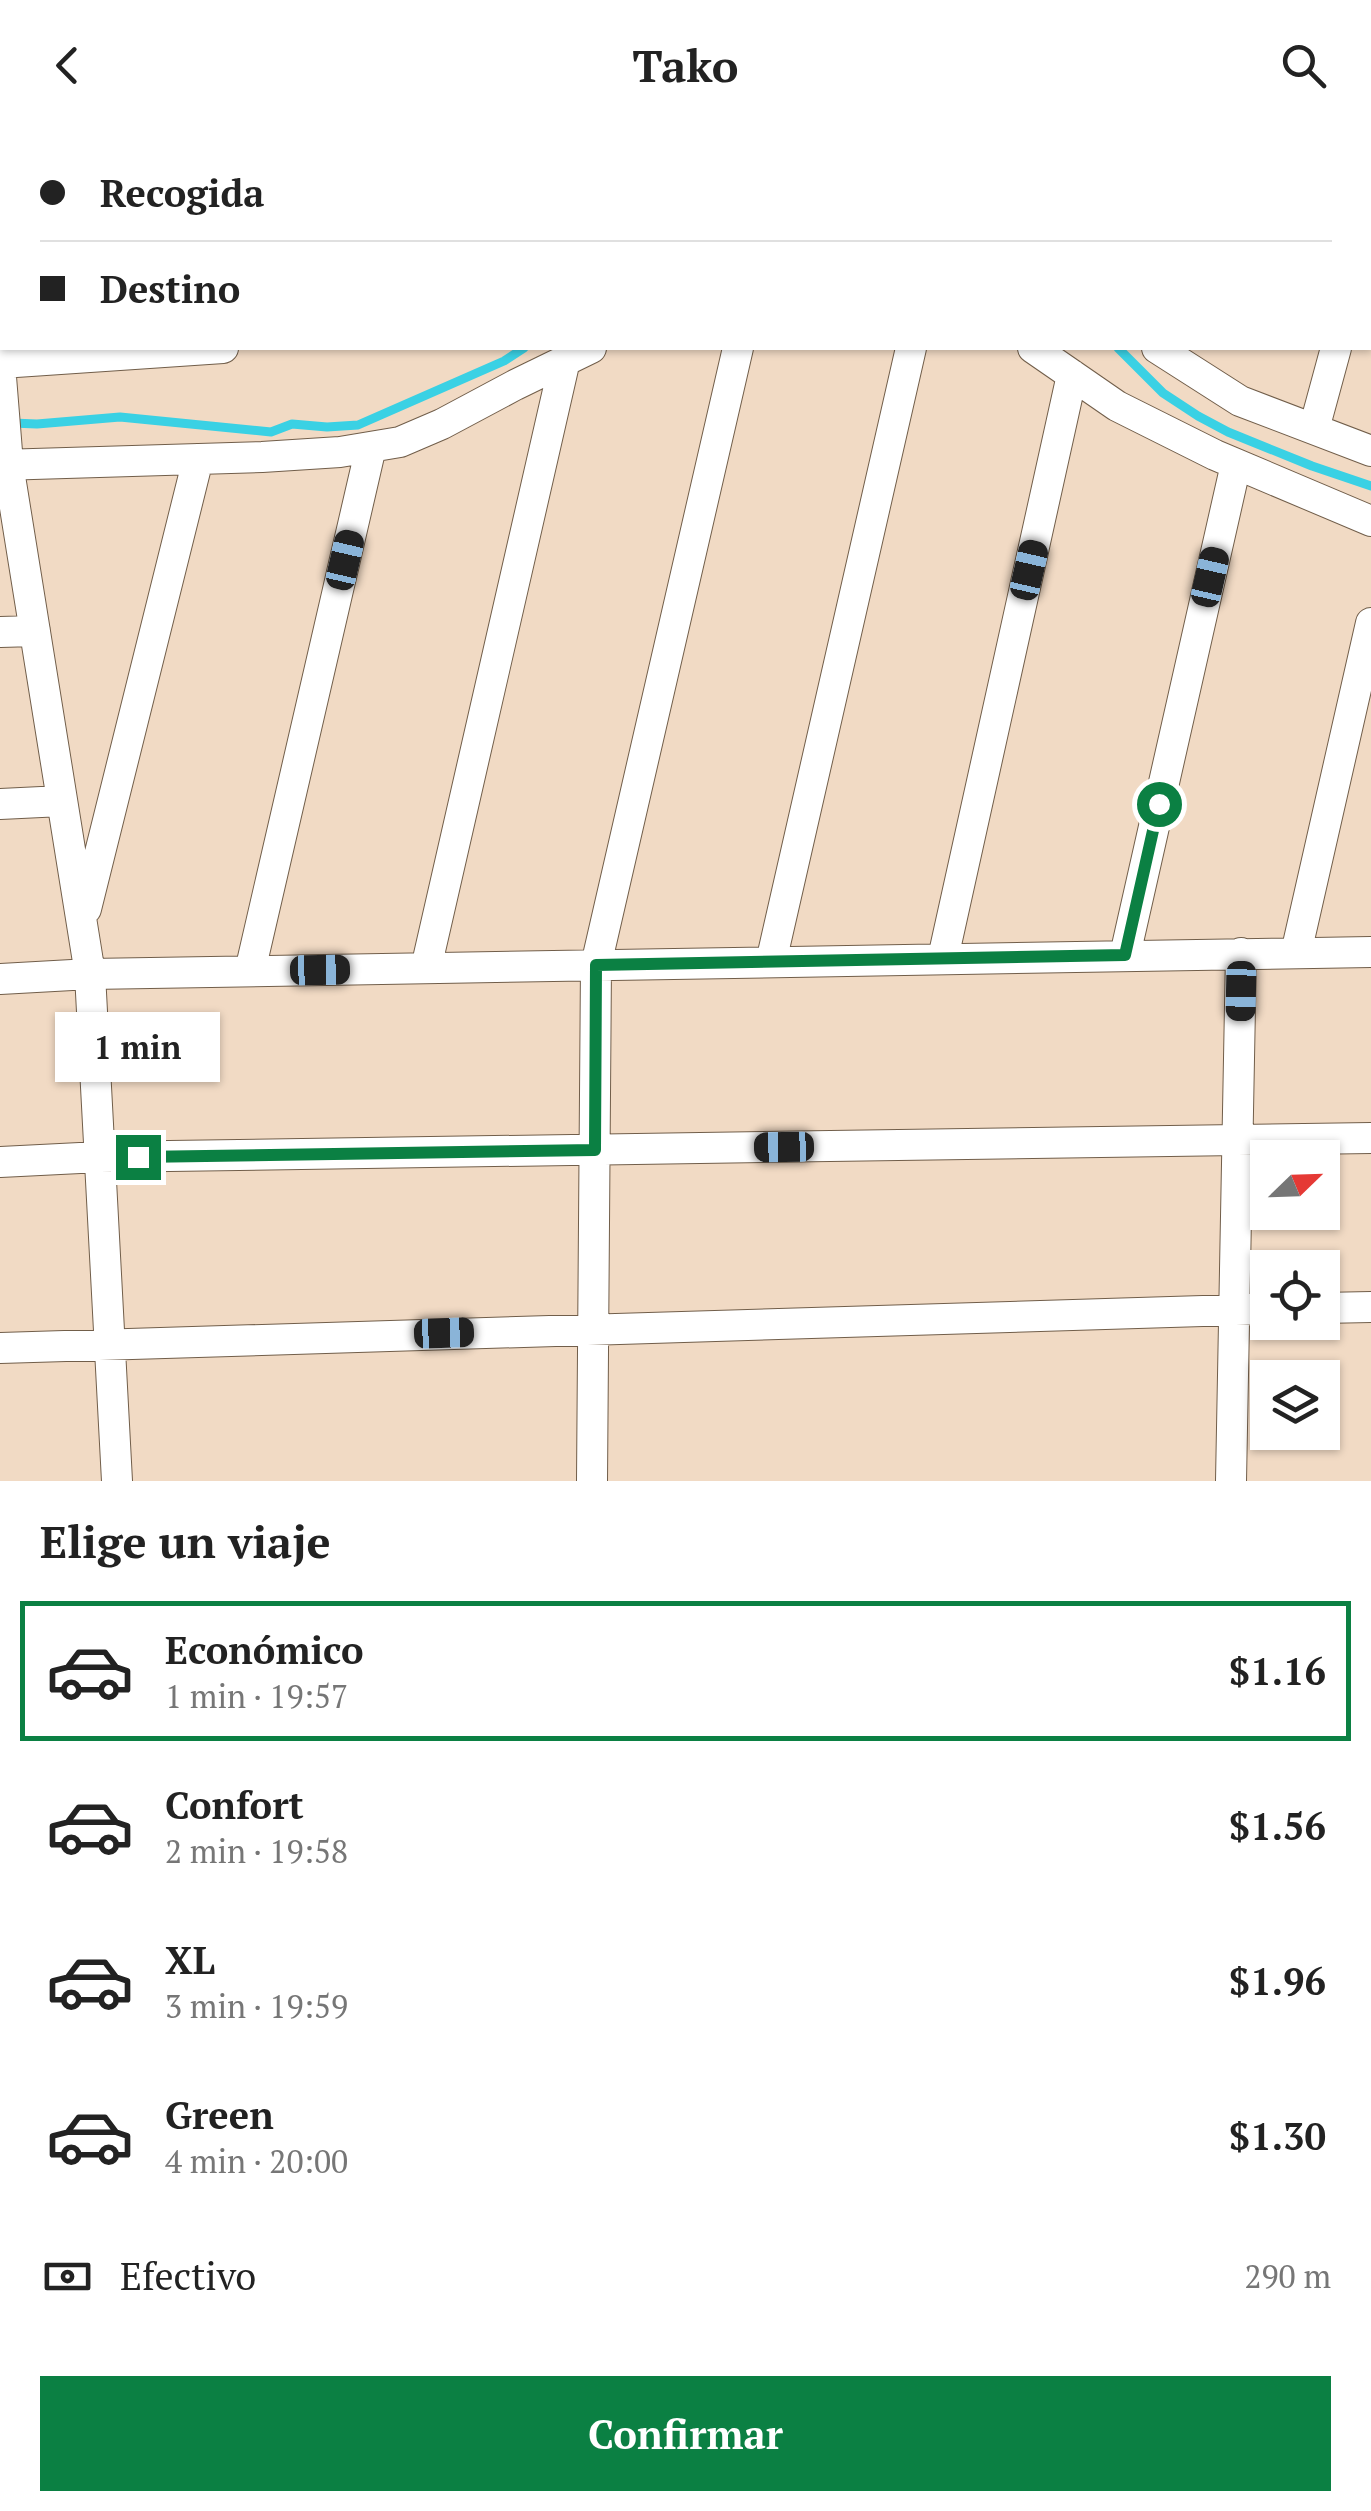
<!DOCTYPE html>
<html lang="es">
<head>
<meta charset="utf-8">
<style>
	body { margin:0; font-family:"PT Serif",serif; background:#f2f2f2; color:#222; height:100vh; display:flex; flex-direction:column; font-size:38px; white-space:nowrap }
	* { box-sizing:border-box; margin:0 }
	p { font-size:32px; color:#767676 }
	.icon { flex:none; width:55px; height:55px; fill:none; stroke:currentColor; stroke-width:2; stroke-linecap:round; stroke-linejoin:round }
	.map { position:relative; height:1351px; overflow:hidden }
	.drawer { display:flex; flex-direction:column; background:#fff; flex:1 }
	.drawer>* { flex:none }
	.top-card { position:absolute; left:0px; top:0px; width:1372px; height:220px; box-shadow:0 2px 8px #0004; display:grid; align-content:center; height:220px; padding:0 40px; background:#fff }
	.needle { width:65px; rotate:67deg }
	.buttons { position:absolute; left:1250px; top:1010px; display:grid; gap:20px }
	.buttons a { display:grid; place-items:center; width:90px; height:90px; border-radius:0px; background:#fff; box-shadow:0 2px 8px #0004; font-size:50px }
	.end { position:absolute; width:45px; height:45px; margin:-22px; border:12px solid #0b8043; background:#fff; box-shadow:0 0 0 5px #fff }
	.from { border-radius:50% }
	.bubble { position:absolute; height:70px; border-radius:0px; background:#fff; box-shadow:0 2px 8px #0004; font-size:32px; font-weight:700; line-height:70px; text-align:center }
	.car { position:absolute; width:30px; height:60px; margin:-30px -15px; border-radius:12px; box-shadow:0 0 8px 2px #0007; background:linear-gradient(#222 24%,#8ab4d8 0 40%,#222 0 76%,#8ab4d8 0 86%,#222 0) }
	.top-card b { display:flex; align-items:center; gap:35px; height:95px; font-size:38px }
	.top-card b+b { border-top:2px solid #e0e0e0 }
	.top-card i { width:25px; height:25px; background:#222 }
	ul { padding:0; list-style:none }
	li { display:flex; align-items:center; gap:30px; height:140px; margin:0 20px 15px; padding:0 20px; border:5px solid transparent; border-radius:0px }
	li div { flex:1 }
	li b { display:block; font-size:38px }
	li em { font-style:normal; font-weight:700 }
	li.on { border-color:#0b8043 }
	li>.icon { width:90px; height:90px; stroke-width:1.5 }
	h2 { padding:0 40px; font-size:45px; line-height:120px }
	.pay { display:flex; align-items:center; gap:25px; height:110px; padding:0 40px; font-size:38px }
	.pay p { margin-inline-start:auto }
	.primary-button { display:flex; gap:20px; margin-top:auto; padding:20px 40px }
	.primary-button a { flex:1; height:115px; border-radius:0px; background:#0b8043; color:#fff; font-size:40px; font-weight:700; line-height:115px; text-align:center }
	header { display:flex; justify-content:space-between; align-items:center; height:130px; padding:0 40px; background:#fff; font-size:45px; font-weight:700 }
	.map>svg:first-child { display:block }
</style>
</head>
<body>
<header><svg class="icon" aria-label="back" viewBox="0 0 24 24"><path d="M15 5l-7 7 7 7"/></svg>Tako<svg class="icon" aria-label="search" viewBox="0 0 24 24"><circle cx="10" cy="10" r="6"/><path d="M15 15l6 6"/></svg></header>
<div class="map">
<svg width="1371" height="1351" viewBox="0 0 1371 1351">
	<rect width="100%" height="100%" fill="#f1dac4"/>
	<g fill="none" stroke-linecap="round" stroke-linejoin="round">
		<path stroke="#3ad1e4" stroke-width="9" d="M1118 218 1163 263 1198 286 1228 302 1312 336 1371 356
			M12 293 37 294 120 287 271 302 292 294 327 297 358 295 504 231 524 218"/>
		<g stroke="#715e4a" stroke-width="32">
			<path id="minor" d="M281 0V2
				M459 0V2
				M3 2V0
				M542 2 543 0
				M695 2 696 0
				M859 2 860 0
				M1039 2 1040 0
				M1212 2 1213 0
				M0 30H2
				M2 74 1 247 8 334 90 844 117 1351
				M1370 90 1371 86
				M1033 218 1117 276 1215 325 1371 391
				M1157 218 1240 271 1371 321
				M1 233 223 218
				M1314 299 1336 218
				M0 335 262 327 340 322 400 312 442 294 515 255 591 218
				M0 502 35 501
				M0 674 62 671
				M86 779 198 329
				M1296 823 1371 493
				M1125 825 1236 334
				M943 828 1072 245
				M771 832 911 218
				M426 838 565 230
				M250 841 371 317
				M0 849 90 844 1371 822
				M0 1032 100 1027 1371 1008
				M1322 1178 1371 1177
				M0 1218 1268 1179
				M592 1351 596 835 738 218
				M1231 1351 1241 823"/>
		</g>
		<use href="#minor" stroke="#fff" stroke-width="30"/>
	</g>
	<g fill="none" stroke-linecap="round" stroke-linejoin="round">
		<path stroke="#0b8043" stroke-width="12" d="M138 1027 595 1020 596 835 1125 825 1159 674"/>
	</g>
</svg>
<div class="buttons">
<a><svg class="needle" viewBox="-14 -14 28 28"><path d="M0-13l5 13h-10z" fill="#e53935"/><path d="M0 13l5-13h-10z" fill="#767676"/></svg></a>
<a><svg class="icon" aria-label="locate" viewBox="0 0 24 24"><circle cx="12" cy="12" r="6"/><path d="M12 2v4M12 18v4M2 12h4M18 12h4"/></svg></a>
<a><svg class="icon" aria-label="layers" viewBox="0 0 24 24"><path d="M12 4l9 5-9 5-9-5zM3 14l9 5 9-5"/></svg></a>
</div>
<i class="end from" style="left:1159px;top:674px"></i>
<i class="end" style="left:138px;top:1027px"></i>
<div class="bubble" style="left:55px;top:882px;width:165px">1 min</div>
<i class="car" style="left:345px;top:430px;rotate:13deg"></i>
<i class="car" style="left:1029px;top:440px;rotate:13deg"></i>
<i class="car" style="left:1210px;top:447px;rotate:13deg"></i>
<i class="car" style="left:320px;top:840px;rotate:89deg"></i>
<i class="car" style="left:1241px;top:861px;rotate:181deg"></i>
<i class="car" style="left:784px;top:1017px;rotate:269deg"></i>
<i class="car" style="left:444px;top:1203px;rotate:88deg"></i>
<div class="top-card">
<b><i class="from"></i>Recogida</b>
<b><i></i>Destino</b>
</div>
</div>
<section class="drawer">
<h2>Elige un viaje</h2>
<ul>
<li class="on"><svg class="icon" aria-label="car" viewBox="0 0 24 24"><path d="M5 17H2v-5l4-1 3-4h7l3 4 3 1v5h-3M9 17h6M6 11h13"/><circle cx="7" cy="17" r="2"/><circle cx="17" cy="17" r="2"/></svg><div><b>Económico</b><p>1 min · 19:57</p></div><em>$1.16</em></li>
<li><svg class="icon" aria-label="car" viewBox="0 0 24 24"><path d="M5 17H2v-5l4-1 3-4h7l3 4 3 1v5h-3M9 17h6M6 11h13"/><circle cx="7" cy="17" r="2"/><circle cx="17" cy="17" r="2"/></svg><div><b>Confort</b><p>2 min · 19:58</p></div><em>$1.56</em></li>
<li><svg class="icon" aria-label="car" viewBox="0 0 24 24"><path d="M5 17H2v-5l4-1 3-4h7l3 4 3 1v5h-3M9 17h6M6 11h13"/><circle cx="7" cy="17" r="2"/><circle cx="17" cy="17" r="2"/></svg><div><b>XL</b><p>3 min · 19:59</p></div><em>$1.96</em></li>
<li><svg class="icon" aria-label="car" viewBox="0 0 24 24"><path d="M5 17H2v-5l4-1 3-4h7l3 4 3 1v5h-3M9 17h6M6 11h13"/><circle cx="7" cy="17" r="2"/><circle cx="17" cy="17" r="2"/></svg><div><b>Green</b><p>4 min · 20:00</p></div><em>$1.30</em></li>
</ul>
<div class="pay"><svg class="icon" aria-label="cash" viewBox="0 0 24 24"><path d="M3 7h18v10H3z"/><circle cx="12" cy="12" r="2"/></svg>Efectivo<p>290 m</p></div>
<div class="primary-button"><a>Confirmar</a></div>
</section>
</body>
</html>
